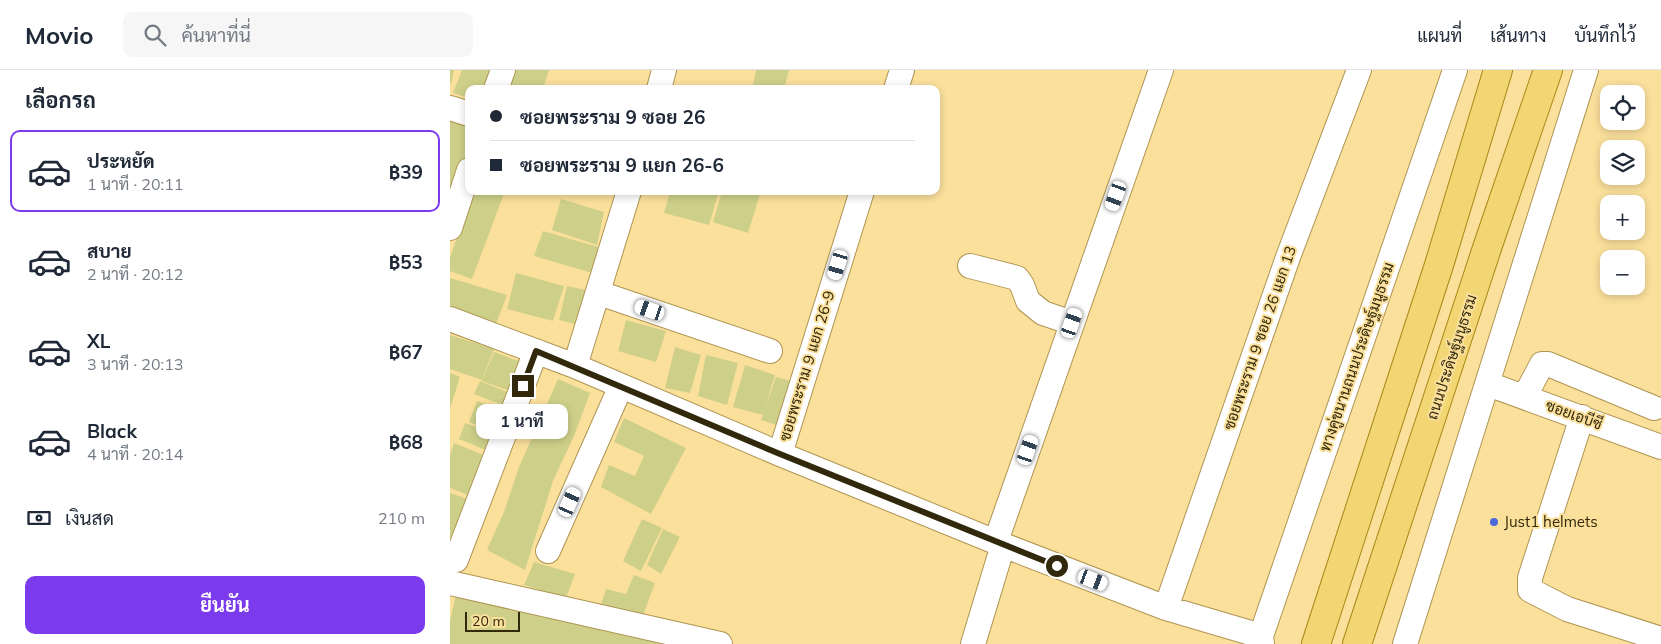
<!DOCTYPE html>
<html lang="th">
<head>
<meta charset="utf-8">
<style>
	body { margin:0; font-family:Mulish,Sarabun,sans-serif; background:#f6f6f7; color:#1f2937; height:100vh; display:flex; flex-direction:column; font-size:19px; white-space:nowrap }
	* { box-sizing:border-box; margin:0 }
	p { font-size:16px; color:#747a83 }
	.icon { flex:none; width:28px; height:28px; fill:none; stroke:currentColor; stroke-width:2; stroke-linecap:round; stroke-linejoin:round }
	.map { position:relative; flex:1; overflow:hidden }
	.details { display:flex; flex-direction:column; background:#fff; width:450px }
	.details>* { flex:none }
	.banner { position:absolute; left:15px; top:15px; width:475px; height:110px; border-radius:10px; box-shadow:0 2px 8px #0003; display:grid; align-content:center; height:110px; padding:0 25px; background:#fff }
	.controls { position:absolute; left:1150px; top:15px; display:grid; gap:10px }
	.controls a { display:grid; place-items:center; width:45px; height:45px; border-radius:10px; background:#fff; box-shadow:0 2px 8px #0003; font-size:25px }
	.scale { position:absolute; left:15px; bottom:12px; width:55px; box-sizing:border-box; padding-left:5px; border:2px solid #32280b; border-top:0; font-size:14px; line-height:18px; white-space:nowrap; color:#32280b; -webkit-text-stroke:4px #fbe09c; paint-order:stroke }
	.end { position:absolute; width:22px; height:22px; margin:-11px; border:6px solid #32280b; background:#fff; box-shadow:0 0 0 2px #fff }
	.from { border-radius:50% }
	.bubble { position:absolute; height:35px; border-radius:10px; background:#fff; box-shadow:0 2px 8px #0003; font-size:16px; font-weight:700; line-height:35px; text-align:center }
	.car { position:absolute; width:15px; height:30px; margin:-15px -8px; border-radius:6px; box-shadow:0 0 4px 1px #0007; background:linear-gradient(#fff 24%,#345 0 40%,#fff 0 76%,#345 0 86%,#fff 0) }
	.banner b { display:flex; align-items:center; gap:18px; height:48px; font-size:19px }
	.banner b+b { border-top:1px solid #e0e1e3 }
	.banner i { width:12px; height:12px; background:#1f2937 }
	ul { padding:0; list-style:none }
	li { display:flex; align-items:center; gap:15px; height:82px; margin:0 10px 8px; padding:0 15px; border:2px solid transparent; border-radius:10px }
	li div { flex:1 }
	li b { display:block; font-size:19px }
	li em { font-style:normal; font-weight:700 }
	li.current { border-color:#7c3aed }
	li>.icon { width:45px; height:45px; stroke-width:1.5 }
	h2 { padding:0 25px; font-size:22px; line-height:60px }
	.pay { display:flex; align-items:center; gap:12px; height:55px; padding:0 25px; font-size:19px }
	.pay p { margin-inline-start:auto }
	.action { display:flex; gap:10px; margin-top:auto; padding:10px 25px }
	.action a { flex:1; height:58px; border-radius:10px; background:#7c3aed; color:#fff; font-size:20px; font-weight:700; line-height:58px; text-align:center }
	header { display:flex; align-items:center; gap:30px; box-sizing:border-box; height:70px; padding:0 25px; background:#fff; border-bottom:1px solid #e0e1e3 }
	header strong { font-size:24px }
	nav { display:flex; gap:28px; margin-inline-start:auto; font-size:18px }
	.search { width:350px; height:45px; background:#f6f6f7; display:flex; align-items:center; gap:12px; box-sizing:border-box; padding:0 18px; border-radius:10px; color:#747a83; font-size:19px }
	main { display:flex; flex:1; min-height:0 }
	.map>svg:first-child { display:block }
</style>
</head>
<body>
<header>
<strong>Movio</strong>
<div class="search"><svg class="icon" aria-label="search" viewBox="0 0 24 24"><circle cx="10" cy="10" r="6"/><path d="M15 15l6 6"/></svg>ค้นหาที่นี่</div>
<nav><a>แผนที่</a><a>เส้นทาง</a><a>บันทึกไว้</a></nav>
</header>
<main>
<section class="details">
<h2>เลือกรถ</h2>
<ul>
<li class="current"><svg class="icon" aria-label="car" viewBox="0 0 24 24"><path d="M5 17H2v-5l4-1 3-4h7l3 4 3 1v5h-3M9 17h6M6 11h13"/><circle cx="7" cy="17" r="2"/><circle cx="17" cy="17" r="2"/></svg><div><b>ประหยัด</b><p>1 นาที · 20:11</p></div><em>฿39</em></li>
<li><svg class="icon" aria-label="car" viewBox="0 0 24 24"><path d="M5 17H2v-5l4-1 3-4h7l3 4 3 1v5h-3M9 17h6M6 11h13"/><circle cx="7" cy="17" r="2"/><circle cx="17" cy="17" r="2"/></svg><div><b>สบาย</b><p>2 นาที · 20:12</p></div><em>฿53</em></li>
<li><svg class="icon" aria-label="car" viewBox="0 0 24 24"><path d="M5 17H2v-5l4-1 3-4h7l3 4 3 1v5h-3M9 17h6M6 11h13"/><circle cx="7" cy="17" r="2"/><circle cx="17" cy="17" r="2"/></svg><div><b>XL</b><p>3 นาที · 20:13</p></div><em>฿67</em></li>
<li><svg class="icon" aria-label="car" viewBox="0 0 24 24"><path d="M5 17H2v-5l4-1 3-4h7l3 4 3 1v5h-3M9 17h6M6 11h13"/><circle cx="7" cy="17" r="2"/><circle cx="17" cy="17" r="2"/></svg><div><b>Black</b><p>4 นาที · 20:14</p></div><em>฿68</em></li>
</ul>
<div class="pay"><svg class="icon" aria-label="cash" viewBox="0 0 24 24"><path d="M3 7h18v10H3z"/><circle cx="12" cy="12" r="2"/></svg>เงินสด<p>210 m</p></div>
<div class="action"><a>ยืนยัน</a></div>
</section>
<div class="map">
<svg width="1211" height="574" viewBox="0 0 1211 574">
	<rect width="100%" height="100%" fill="#fbe09c"/>
	<path fill="#ced089" d="M0 0H4L1 14H0Z
		M12 0H48L41 19H19V28L3 23Z
		M64 0H99L93 19H59Z
		M306 0H339L334 19H302Z
		M0 43 19 47V86L0 135Z
		M23 121H55L22 209 0 201V188Z
		M220 121H269L259 155 214 143Z
		M272 121H311L298 163 263 152Z
		M111 129 154 142 147 175 102 160Z
		M93 161 148 177 142 203 84 186Z
		M66 203 114 216 103 251 57 239Z
		M0 208 57 225 46 254 0 241Z
		M117 216 141 221 132 256 109 250Z
		M176 250 216 261 206 292 168 281Z
		M0 265 44 279 32 310 0 299Z
		M225 277 251 285 240 323 215 318Z
		M44 282 74 293 63 322 32 311Z
		M256 285 288 293 277 335 248 326Z
		M295 295 325 305 315 338 326 307 349 313 335 358 311 350 313 345 283 337Z
		M0 303 10 307 0 339Z
		M108 309 140 323 124 366 103 411 75 500 37 480 54 442 69 397Z
		M30 311 62 324 58 337 24 324Z
		M27 331 55 340 45 362 19 352Z
		M174 348 236 378 201 444 151 417 159 395 185 406 194 386 164 372Z
		M15 353 46 364 38 381 9 369Z
		M4 373 36 386 20 426 0 418V385Z
		M0 423 18 429 0 477Z
		M192 449 212 458 191 501 173 491Z
		M213 459 230 467 211 504 197 495Z
		M84 492 125 504 116 528 74 515Z
		M184 505 205 513 193 546 151 535 156 519 176 524Z
		M6 524 218 574H0V551Z"/>
	<g fill="none" stroke-linecap="round" stroke-linejoin="round">
		<g stroke="#ae9452" stroke-width="26">
			<path id="minor" d="M46 19 53 0
				M209 19 214 0
				M446 19 452 0
				M0 38 19 44
				M0 158 19 100
				M520 196 567 208 572 215 578 231 593 243 622 253
				M149 223 320 281
				M0 249 125 296 330 384 553 475 716 538 811 566
				M125 296 179 121
				M1038 314 1211 377
				M1075 326 1092 294H1098L1204 338
				M1132 347 1080 508V520L1117 539 1211 569
				M330 384 412 121
				M546 471 711 0
				M98 481 171 316
				M6 490 86 281
				M0 513 270 574
				M716 538 838 187 909 0
				M523 574 553 475
				M812 574 811 566 1005 0
				M955 574 1136 0"/>
		</g>
		<g stroke="#aa8713" stroke-width="30">
			<path id="major" d="M866 574 989 195 1048 0
				M907 574 1037 178 1098 0"/>
		</g>
		<use href="#minor" stroke="#fff" stroke-width="24"/>
		<use href="#major" stroke="#f2d674" stroke-width="28"/>
	</g>
	<g fill="none" stroke-linecap="round" stroke-linejoin="round">
		<path stroke="#32280b" stroke-width="6" d="M73 316 86 281 330 384 607 496"/>
	</g>
	<circle fill="#4b68dd" stroke="#fbe09c" stroke-width="2" cx="1044" cy="452" r="5"/>
	<g text-anchor="middle" stroke-width="4" stroke-linejoin="round" paint-order="stroke">
		<g font-size="15" fill="#32280b" stroke="#fbe09c">
			<text transform="translate(810 268) rotate(-71)" y="5">ซอยพระราม 9 ซอย 26 แยก 13</text>
			<text transform="translate(907 287) rotate(-71)" y="5">ทางคู่ขนานถนนประดิษฐ์มนูธรรม</text>
			<text transform="translate(1002 287) rotate(-72)" y="5">ถนนประดิษฐ์มนูธรรม</text>
			<text transform="translate(357 296) rotate(-73)" y="5">ซอยพระราม 9 แยก 26-9</text>
			<text transform="translate(1124 345) rotate(20)" y="5">ซอยเอบีซี</text>
		</g>
		<g font-size="15" fill="#32280b" stroke="#fbe09c" text-anchor="start">
			<text x="1054" y="457">Just1 helmets</text>
		</g>
	</g>
</svg>
<div class="controls">
<a><svg class="icon" aria-label="locate" viewBox="0 0 24 24"><circle cx="12" cy="12" r="6"/><path d="M12 2v4M12 18v4M2 12h4M18 12h4"/></svg></a>
<a><svg class="icon" aria-label="layers" viewBox="0 0 24 24"><path d="M12 4l9 5-9 5-9-5zM3 14l9 5 9-5"/></svg></a>
<a>+</a>
<a>−</a>
</div>
<div class="scale">20 m</div>
<i class="end from" style="left:607px;top:496px"></i>
<i class="end" style="left:73px;top:316px"></i>
<div class="bubble" style="left:26px;top:334px;width:92px">1 นาที</div>
<i class="car" style="left:666px;top:126px;rotate:200deg"></i>
<i class="car" style="left:388px;top:195px;rotate:197deg"></i>
<i class="car" style="left:200px;top:240px;rotate:289deg"></i>
<i class="car" style="left:622px;top:253px;rotate:19deg"></i>
<i class="car" style="left:578px;top:380px;rotate:19deg"></i>
<i class="car" style="left:120px;top:432px;rotate:24deg"></i>
<i class="car" style="left:643px;top:510px;rotate:111deg"></i>
<div class="banner">
<b><i class="from"></i>ซอยพระราม 9 ซอย 26</b>
<b><i></i>ซอยพระราม 9 แยก 26-6</b>
</div>
</div>
</main>
</body>
</html>
